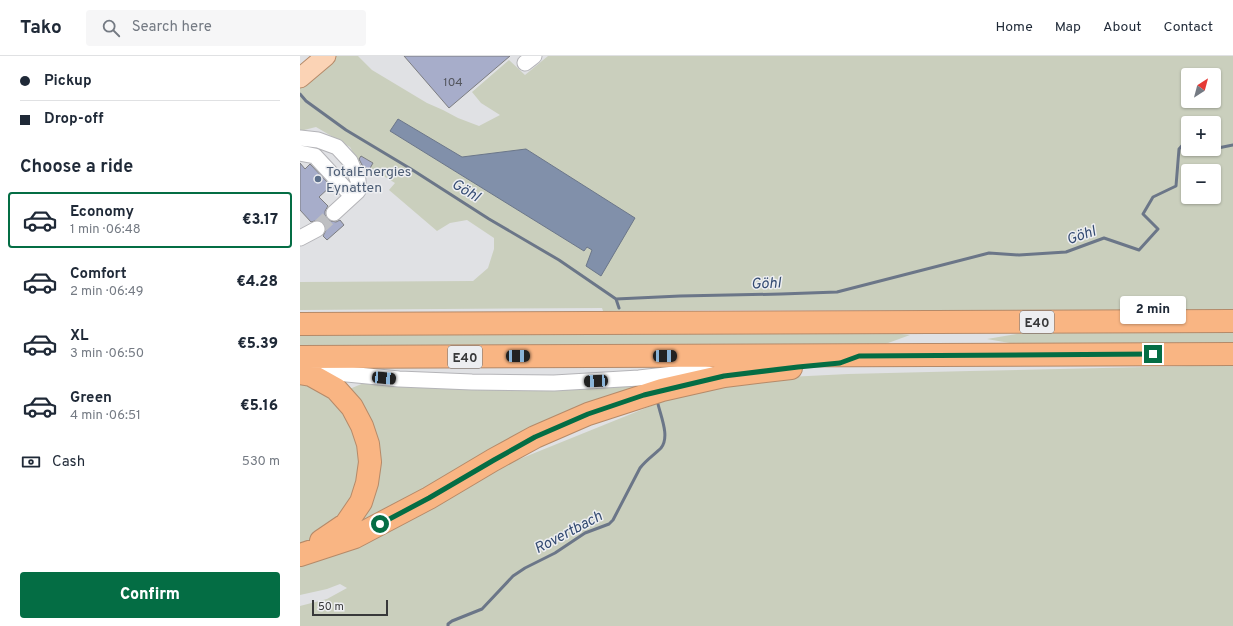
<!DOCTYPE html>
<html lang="en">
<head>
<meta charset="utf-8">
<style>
	body { margin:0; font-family:Overpass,sans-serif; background:#f6f6f7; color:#1f2937; height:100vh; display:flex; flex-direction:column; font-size:15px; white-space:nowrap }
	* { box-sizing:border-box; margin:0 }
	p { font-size:13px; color:#747a83 }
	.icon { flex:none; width:22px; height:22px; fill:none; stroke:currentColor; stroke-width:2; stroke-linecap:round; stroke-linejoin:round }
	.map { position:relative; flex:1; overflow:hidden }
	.drawer { display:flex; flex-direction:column; background:#fff; width:300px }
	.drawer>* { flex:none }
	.top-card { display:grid; align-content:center; height:88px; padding:0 20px; background:#fff }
	.needle { width:26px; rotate:36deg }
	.tools { position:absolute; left:881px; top:12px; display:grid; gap:8px }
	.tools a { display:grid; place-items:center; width:40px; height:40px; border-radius:4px; background:#fff; box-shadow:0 1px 3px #0004; font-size:20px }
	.scale { position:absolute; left:12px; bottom:10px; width:76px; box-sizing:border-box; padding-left:4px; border:2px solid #38393a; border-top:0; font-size:11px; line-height:14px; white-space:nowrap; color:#38393a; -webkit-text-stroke:3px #edeef1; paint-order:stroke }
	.end { position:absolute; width:18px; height:18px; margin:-9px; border:5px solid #046d44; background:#fff; box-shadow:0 0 0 2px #fff }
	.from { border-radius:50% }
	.bubble { position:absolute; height:28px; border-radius:4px; background:#fff; box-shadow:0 1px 3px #0004; font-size:13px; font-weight:800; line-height:28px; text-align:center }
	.car { position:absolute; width:12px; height:24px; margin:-12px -6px; border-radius:5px; box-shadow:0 0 3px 1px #0007; background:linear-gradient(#222 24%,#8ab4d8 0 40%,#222 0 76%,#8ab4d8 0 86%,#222 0) }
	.top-card b { display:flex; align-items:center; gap:14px; height:38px; font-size:15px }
	.top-card b+b { border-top:1px solid #e0e1e3 }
	.top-card i { width:10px; height:10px; background:#1f2937 }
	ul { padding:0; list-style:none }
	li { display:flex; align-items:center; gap:12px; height:56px; margin:0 8px 6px; padding:0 12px; border:2px solid transparent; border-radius:4px }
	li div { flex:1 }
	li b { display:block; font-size:15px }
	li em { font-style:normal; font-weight:800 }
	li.selected { border-color:#046d44 }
	li>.icon { width:36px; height:36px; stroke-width:1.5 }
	h2 { padding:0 20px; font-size:18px; line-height:48px }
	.pay { display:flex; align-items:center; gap:10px; height:44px; padding:0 20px; font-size:15px }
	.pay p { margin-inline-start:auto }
	.action { display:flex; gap:8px; margin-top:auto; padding:8px 20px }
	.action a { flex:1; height:46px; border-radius:4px; background:#046d44; color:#fff; font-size:16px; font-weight:800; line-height:46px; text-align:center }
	header { display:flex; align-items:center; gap:24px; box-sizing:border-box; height:56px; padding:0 20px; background:#fff; border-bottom:1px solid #e0e1e3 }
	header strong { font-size:19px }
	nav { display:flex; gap:22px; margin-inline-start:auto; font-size:14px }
	.search { width:280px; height:36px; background:#f6f6f7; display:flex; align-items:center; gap:10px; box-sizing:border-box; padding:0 14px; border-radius:4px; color:#747a83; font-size:15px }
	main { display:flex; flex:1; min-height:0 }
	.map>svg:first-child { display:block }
</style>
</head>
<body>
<header>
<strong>Tako</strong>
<div class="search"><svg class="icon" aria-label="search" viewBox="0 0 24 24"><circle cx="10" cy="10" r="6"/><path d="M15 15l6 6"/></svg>Search here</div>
<nav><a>Home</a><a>Map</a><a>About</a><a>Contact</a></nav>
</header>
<main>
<section class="drawer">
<div class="top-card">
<b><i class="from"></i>Pickup</b>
<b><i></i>Drop-off</b>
</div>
<h2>Choose a ride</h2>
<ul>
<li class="selected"><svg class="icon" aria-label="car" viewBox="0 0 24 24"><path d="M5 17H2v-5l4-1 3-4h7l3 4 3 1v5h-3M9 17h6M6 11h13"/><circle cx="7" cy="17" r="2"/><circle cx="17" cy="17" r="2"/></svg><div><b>Economy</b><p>1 min · 06:48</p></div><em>€3.17</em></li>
<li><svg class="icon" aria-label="car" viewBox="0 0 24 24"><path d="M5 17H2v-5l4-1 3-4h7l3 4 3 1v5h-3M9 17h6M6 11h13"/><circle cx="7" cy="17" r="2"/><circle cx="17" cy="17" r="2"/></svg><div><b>Comfort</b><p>2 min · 06:49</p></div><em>€4.28</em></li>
<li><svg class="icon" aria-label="car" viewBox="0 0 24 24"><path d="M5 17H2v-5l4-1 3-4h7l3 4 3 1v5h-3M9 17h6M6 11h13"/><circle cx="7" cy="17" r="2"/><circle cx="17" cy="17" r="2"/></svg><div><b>XL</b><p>3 min · 06:50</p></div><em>€5.39</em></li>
<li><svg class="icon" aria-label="car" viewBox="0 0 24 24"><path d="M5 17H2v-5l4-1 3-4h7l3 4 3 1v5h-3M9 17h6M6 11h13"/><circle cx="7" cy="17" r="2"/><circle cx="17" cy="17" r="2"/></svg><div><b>Green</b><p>4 min · 06:51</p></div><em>€5.16</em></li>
</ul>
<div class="pay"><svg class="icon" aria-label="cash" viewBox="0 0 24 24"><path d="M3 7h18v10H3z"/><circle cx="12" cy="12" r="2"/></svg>Cash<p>530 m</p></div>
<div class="action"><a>Confirm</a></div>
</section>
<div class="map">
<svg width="933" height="570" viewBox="0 0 933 570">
	<rect width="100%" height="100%" fill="#e0e1e4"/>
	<path fill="#cacfbd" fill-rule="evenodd" d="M36 0H58L72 14 127 47 143 54 158 62 179 70 200 59 181 47 172 36 209 4 225 19 248 0H933V254H416L303 255 302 252 0 254V226L173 225 188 212 194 193V182L167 164 150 167 137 175 89 134 95 127 57 104 50 91 16 71 0 75V32ZM888 19H914V45H888ZM98 63 162 101 226 93 335 162 293 194 287 191 284 195 90 75ZM888 67H914V93H888ZM888 115H914V141H888Z
		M933 271V293L727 290 687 283 752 272Z
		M554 273 610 279 569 294 0 295V275Z
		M933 309V570H0V550L27 543 47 532 40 528 27 533 0 539V511L42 494 205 409 373 341 468 322 548 318 670 315Z
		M0 325C9 330 24 336 32 343 49 357 62 385 61 408 61 423 53 440 45 453 36 467 16 484 0 488Z
		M64 327H357L58 471 72 437 47 334Z"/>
	<path fill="#8190aa" stroke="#6b7688" d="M98 63 162 101 226 93 335 162 301 220 286 210 292 194 287 191 284 195 90 75Z"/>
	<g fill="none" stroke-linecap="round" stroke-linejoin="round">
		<path stroke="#6b7688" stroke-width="3" d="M0 38 6 45 46 74 111 113 189 163 259 204 316 243 380 240 481 238 537 236 689 197 719 199 766 196 804 182 839 194 858 173 843 158 853 141 876 130 879 93 888 83
			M914 90 918 92 933 89
			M316 243 319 252
			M148 570V568L152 565 182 553 213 520 225 512 255 497 285 477 309 468 313 464 340 412C346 404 354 399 361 392 370 381 361 361 358 348"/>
	</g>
	<path fill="#a7adca" stroke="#7c7d80" d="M104 0H210L149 52Z
		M61 100 73 107 69 114 62 109 59 103Z
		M0 107 5 113 10 108 31 130 19 141 28 150 25 155V159L27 163 31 165 36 166 40 164 44 169 27 184 23 180 26 174 25 168 21 165 18 164 11 166 0 154Z"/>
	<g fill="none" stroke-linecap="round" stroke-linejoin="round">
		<path stroke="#bebfc2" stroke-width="15" stroke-dasharray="15 8" stroke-linecap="butt" d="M17 173 34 157"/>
		<g stroke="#b4b4b8" stroke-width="17">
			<path id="minor" d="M225 7 234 0
				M0 82 18 84 37 91 50 105 58 124V135L34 157
				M0 97 15 100 52 140
				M0 182 17 173
				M11 319 26 316 99 323 172 326 254 327 339 322 392 316 409 318"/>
		</g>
		<g stroke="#b58a69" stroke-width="21">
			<path id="major" d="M0 22 26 0"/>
		</g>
		<g stroke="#b58a69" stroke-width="24">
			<path id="highway" d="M0 268 933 265
				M0 301 933 298
				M0 317 11 319 36 333 52 351 62 370 68 388 70 406 67 427 61 446 46 468 21 485
				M0 499 55 481 129 442 193 404 235 381 288 358 362 334 424 320 491 312"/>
		</g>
		<use href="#minor" stroke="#fff" stroke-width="15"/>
		<use href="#major" stroke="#fbd3b5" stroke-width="19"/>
		<use href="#highway" stroke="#f9b583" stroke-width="22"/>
	</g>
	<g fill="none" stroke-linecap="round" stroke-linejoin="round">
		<path stroke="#046d44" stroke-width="5" d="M80 468 129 442 194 404 235 381 288 358 344 339 424 320 498 311 540 307 559 300 853 298"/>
	</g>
	<circle fill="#5c6f8a" stroke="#edeef1" stroke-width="1.5" cx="18" cy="123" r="4"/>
	<g text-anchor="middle" stroke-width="3" stroke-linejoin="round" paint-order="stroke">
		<g font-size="12" fill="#54565e">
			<text x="153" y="30">104</text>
		</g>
		<g fill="#edeef1" stroke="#6e6f71" stroke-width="1">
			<rect x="720" y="255" width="34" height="22" rx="3"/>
			<rect x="148" y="290" width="34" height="22" rx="3"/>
		</g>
		<g font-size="13" font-weight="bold" fill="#38393a">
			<text x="737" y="271">E40</text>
			<text x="165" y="306">E40</text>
		</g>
		<g font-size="14" fill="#4e5e75" stroke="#edeef1" text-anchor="start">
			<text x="26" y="120">TotalEnergies<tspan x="26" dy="16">Eynatten</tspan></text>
		</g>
		<g font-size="15" font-style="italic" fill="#344b72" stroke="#edeef1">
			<text transform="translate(166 134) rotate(31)" y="5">Göhl</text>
			<text transform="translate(781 179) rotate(-19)" y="5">Göhl</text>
			<text transform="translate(466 227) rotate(-2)" y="5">Göhl</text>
			<text transform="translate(268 476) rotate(-28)" y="5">Rovertbach</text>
		</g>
	</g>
</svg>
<div class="tools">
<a><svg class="needle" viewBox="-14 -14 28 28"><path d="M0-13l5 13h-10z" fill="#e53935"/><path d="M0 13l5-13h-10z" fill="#747a83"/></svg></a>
<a>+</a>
<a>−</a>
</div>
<div class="scale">50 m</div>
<i class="end from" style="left:80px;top:468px"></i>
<i class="end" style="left:853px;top:298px"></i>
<div class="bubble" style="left:820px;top:240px;width:66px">2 min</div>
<i class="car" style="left:218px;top:300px;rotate:90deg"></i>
<i class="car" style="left:365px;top:300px;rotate:90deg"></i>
<i class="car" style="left:84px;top:322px;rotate:95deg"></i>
<i class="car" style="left:296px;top:325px;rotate:267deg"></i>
</div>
</main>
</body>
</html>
